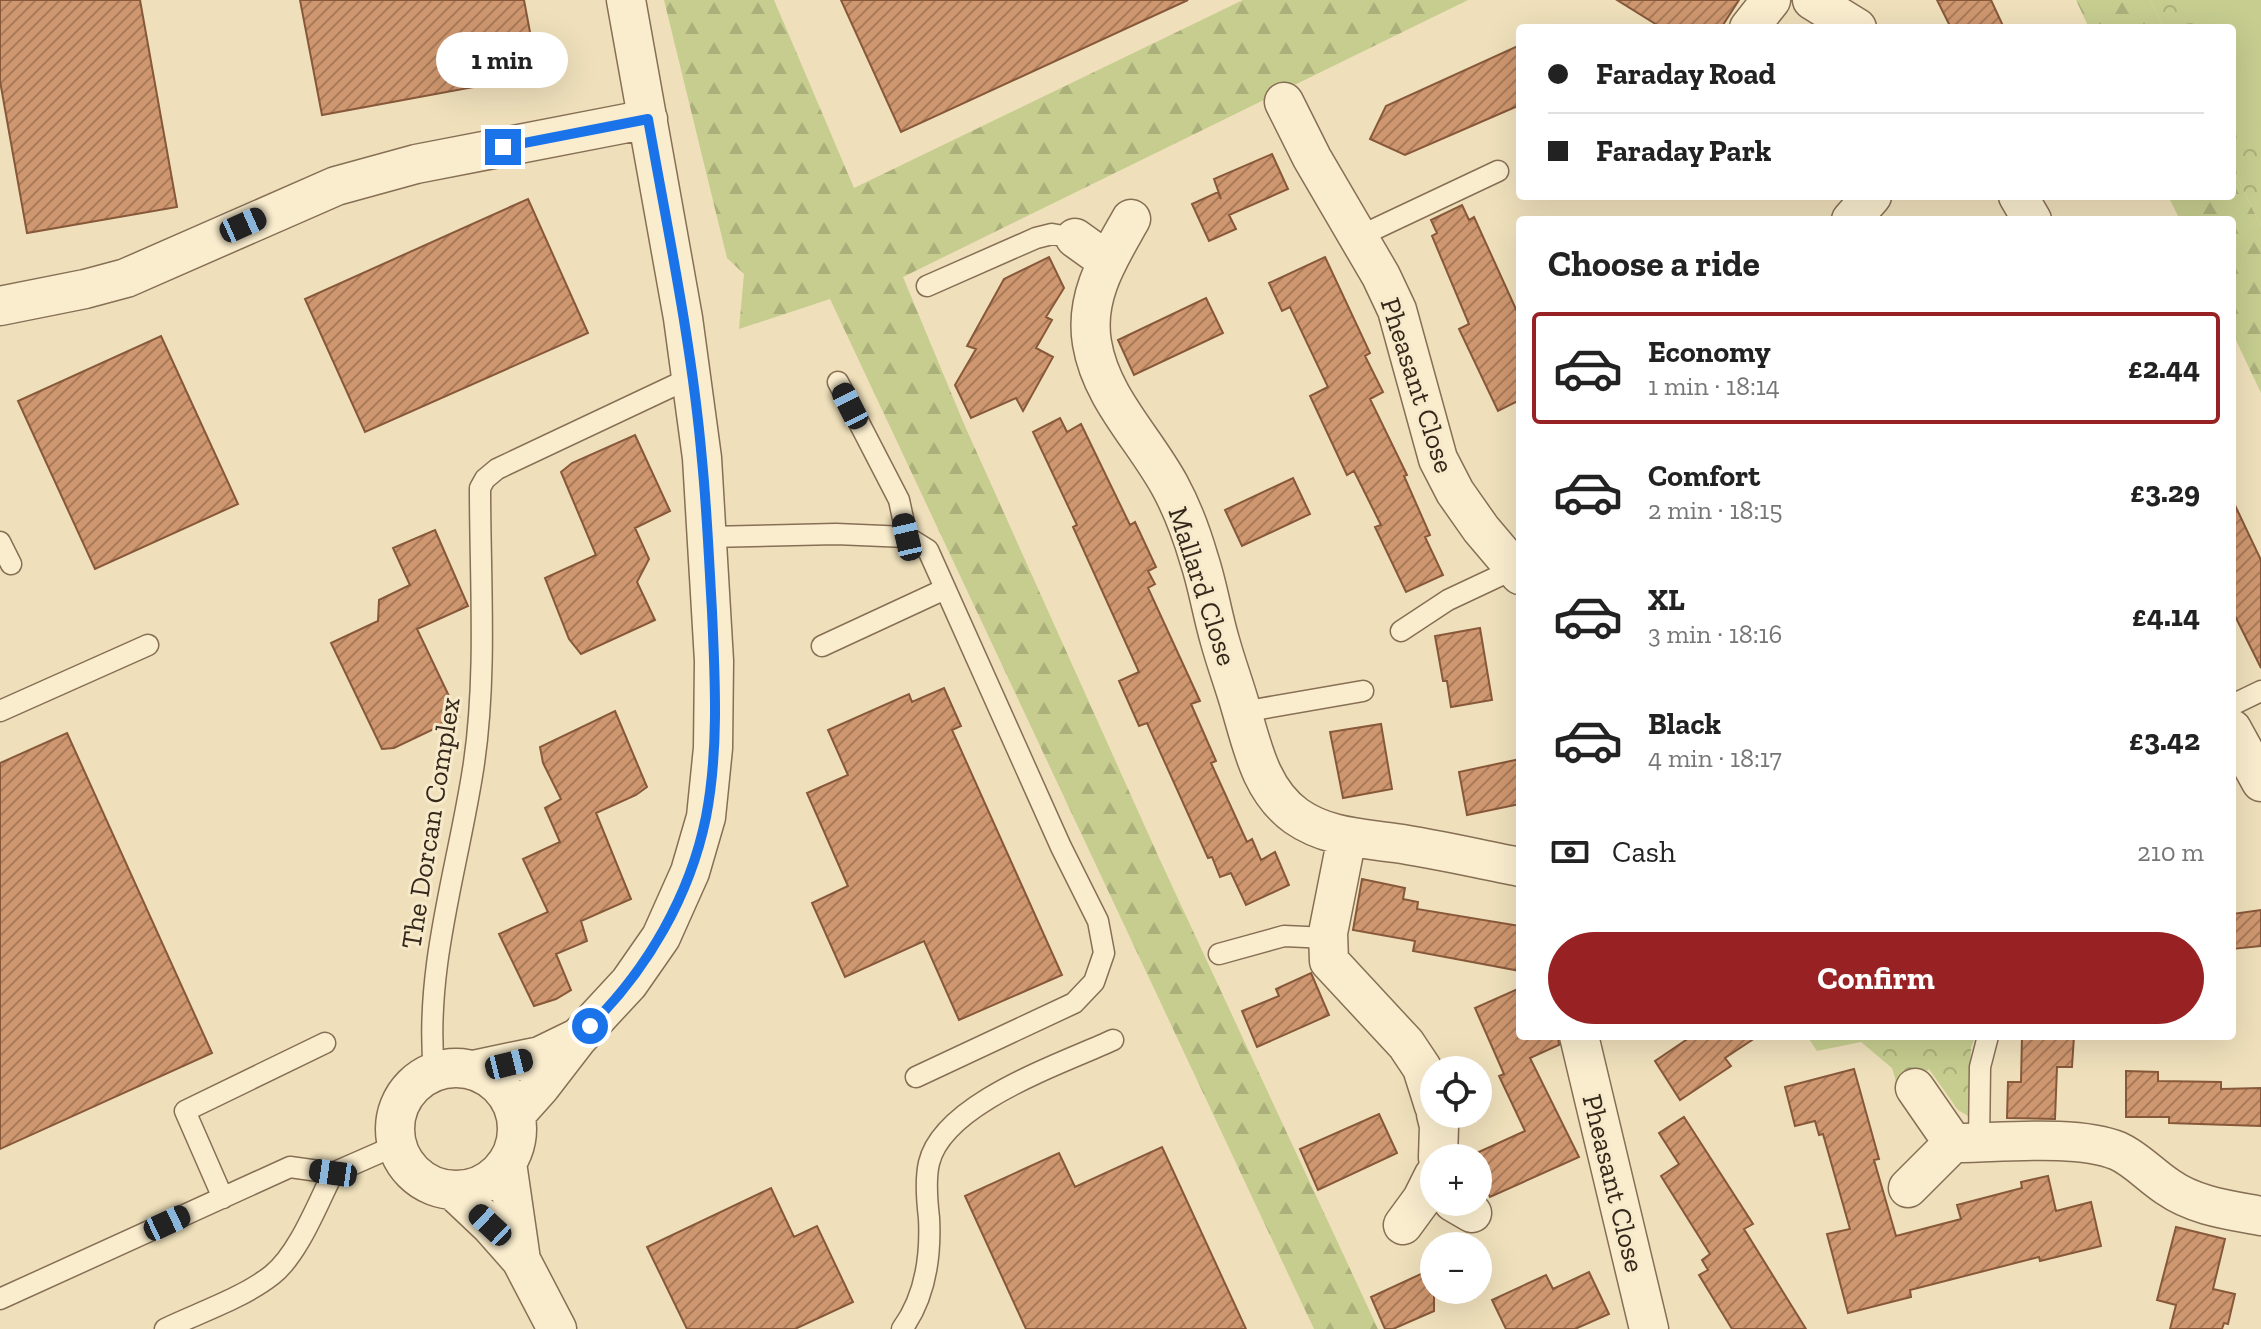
<!DOCTYPE html>
<html lang="en">
<head>
<meta charset="utf-8">
<style>
	body { margin:0; font-family:"Zilla Slab",serif; background:#f6f6f6; color:#222; height:100vh; display:flex; flex-direction:column; font-size:30px; white-space:nowrap }
	* { box-sizing:border-box; margin:0 }
	p { font-size:26px; color:#767676 }
	.icon { flex:none; width:44px; height:44px; fill:none; stroke:currentColor; stroke-width:2; stroke-linecap:round; stroke-linejoin:round }
	.map { position:relative; flex:1; overflow:hidden }
	.drawer { position:absolute; left:1516px; top:216px; width:720px; height:824px; display:flex; flex-direction:column; background:#fff; border-radius:8px; box-shadow:0 8px 32px #0002 }
	.drawer>* { flex:none }
	.hud { position:absolute; left:1516px; top:24px; width:720px; height:176px; border-radius:8px; box-shadow:0 8px 32px #0002; display:grid; align-content:center; height:176px; padding:0 32px; background:#fff }
	.buttons { position:absolute; left:1420px; top:1056px; display:grid; gap:16px }
	.buttons a { display:grid; place-items:center; width:72px; height:72px; border-radius:50%; background:#fff; box-shadow:0 8px 32px #0002; font-size:40px }
	.end { position:absolute; width:36px; height:36px; margin:-18px; border:10px solid #1a73e8; background:#fff; box-shadow:0 0 0 4px #fff }
	.from { border-radius:50% }
	.bubble { position:absolute; height:56px; border-radius:28px; background:#fff; box-shadow:0 8px 32px #0002; font-size:26px; font-weight:800; line-height:56px; text-align:center }
	.car { position:absolute; width:24px; height:48px; margin:-24px -12px; border-radius:10px; box-shadow:0 0 6px 2px #0007; background:linear-gradient(#222 24%,#8ab4d8 0 40%,#222 0 76%,#8ab4d8 0 86%,#222 0) }
	.hud b { display:flex; align-items:center; gap:28px; height:76px; font-size:30px }
	.hud b+b { border-top:2px solid #e0e0e0 }
	.hud i { width:20px; height:20px; background:#222 }
	ul { padding:0; list-style:none }
	li { display:flex; align-items:center; gap:24px; height:112px; margin:0 16px 12px; padding:0 16px; border:4px solid transparent; border-radius:8px }
	li div { flex:1 }
	li b { display:block; font-size:30px }
	li em { font-style:normal; font-weight:800 }
	li.current { border-color:#982223 }
	li>.icon { width:72px; height:72px; stroke-width:1.5 }
	h2 { padding:0 32px; font-size:36px; line-height:96px }
	.pay { display:flex; align-items:center; gap:20px; height:88px; padding:0 32px; font-size:30px }
	.pay p { margin-inline-start:auto }
	.cta { display:flex; gap:16px; margin-top:auto; padding:16px 32px }
	.cta a { flex:1; height:92px; border-radius:48px; background:#982223; color:#fff; font-size:32px; font-weight:800; line-height:92px; text-align:center }
	.map>svg:first-child { display:block }
</style>
</head>
<body>
<div class="map">
<svg width="2261" height="1329" viewBox="0 0 2261 1329">
	<defs>
		<pattern id="forest-firs" width="22" height="20" patternUnits="userSpaceOnUse" patternTransform="scale(2)"><rect width="22" height="20" fill="#c6cd8f"/><path d="M5 1l3.5 6h-7zM16 11l3.5 6h-7z" fill="#abb07b"/></pattern>
		<pattern id="park-crowns" width="20" height="18" patternUnits="userSpaceOnUse" patternTransform="scale(2)"><rect width="20" height="18" fill="#c6cd8f"/><path d="M2 6a3 3 0 1 1 6 0M12 15a3 3 0 1 1 6 0" fill="none" stroke="#abb07b"/></pattern>
		<pattern id="building-hatch" width="6" height="6" patternUnits="userSpaceOnUse" patternTransform="scale(2)"><rect width="6" height="6" fill="#cf976f"/><path d="M-1 1l2-2M0 6l6-6M5 7l2-2" fill="none" stroke="#a97b5a"/></pattern>
	</defs>
	<rect width="100%" height="100%" fill="#efe0bb"/>
	<path fill="url(#forest-firs)" d="M664 0H774L854 188 1243 0H1468L903 277 964 424 1160 860 1378 1329H1314L830 299 739 329 744 274 727 258Z
		M2076 0H2150L2164 28H2089Z
		M2232 167 2261 226V393L2232 332V220H2180L2168 196H2232Z"/>
	<path fill="url(#park-crowns)" d="M2150 0H2261V226L2232 167V28H2164Z
		M1807 1036H1976L1971 1047 1968 1116 1958 1110 1929 1069 1899 1092 1892 1068 1861 1042 1817 1051Z"/>
	<path fill="#c6cd8f" d="M2189 0H2261V123L2247 129 2232 96V28H2202Z"/>
	<path fill="url(#building-hatch)" stroke="#87583a" stroke-width="2" d="M0 0H140L177 207 27 233 0 81Z
		M300 0H524L538 75 322 115Z
		M841 0H1188L901 132Z
		M1617 0H1739L1721 28H1662Z
		M1937 0H1991L2004 28H1951Z
		M1520 45V105L1405 155 1370 139 1386 106Z
		M1272 154 1288 189 1229 215 1236 229 1209 241 1192 204 1218 192 1221 199 1214 179Z
		M528 199 588 333 365 432 305 299Z
		M1462 205 1469 220 1474 217 1520 318V400L1498 411 1459 329 1469 324 1432 236 1437 233 1431 220Z
		M1049 257 1064 288 1046 317 1052 320 1036 348 1053 357 1023 411 1016 398 971 418 955 385 976 349 967 346 1004 279Z
		M1325 257 1370 353 1365 356 1383 392 1370 399 1407 475 1404 476 1430 535 1425 537 1443 575 1406 592 1375 527 1381 525 1354 471 1347 475 1310 396 1328 387 1290 307 1282 311 1269 283Z
		M1206 298 1223 333 1134 375 1118 340Z
		M161 336 238 504 95 569 18 401Z
		M1060 418 1067 432 1081 424 1130 525 1135 522 1156 567 1148 571 1155 584 1148 588 1200 701 1191 704 1216 761 1211 763 1247 842 1252 839 1261 860 1275 852 1289 885 1246 905 1231 873 1220 877 1212 857 1208 858 1147 723 1139 726 1119 681 1139 672 1073 527 1077 525 1033 432Z
		M635 435 670 511 635 528 649 559 637 582 655 620 581 654 569 639 545 578 596 555 561 472 572 463Z
		M1293 478 1310 514 1242 546 1225 510Z
		M2232 499 2261 560V668L2232 610Z
		M435 530 468 606 417 629 459 717 394 748 382 749 331 643 378 621 379 600 410 585 393 548Z
		M1480 628 1492 700 1451 707 1447 681H1443L1435 636Z
		M944 688 961 726 952 730 1062 975 959 1020 924 941 845 977 812 903 848 886 807 793 848 775 828 730 909 694 912 702Z
		M615 711 647 787 636 795 596 813 631 899 581 921 587 941 556 954 571 990 556 999 534 1006 499 934 548 912 523 859 560 842 545 808 561 799 543 763 540 747Z
		M1381 724 1392 789 1343 798 1330 732Z
		M67 733 212 1053 0 1149V763Z
		M1520 759V804L1467 815 1459 772Z
		M1362 879 1405 888 1403 899 1418 902 1417 909 1520 926V971L1413 951 1415 941 1353 930Z
		M2261 910V946L2232 949V914Z
		M1311 973 1329 1015 1257 1047 1242 1011 1279 996 1276 989Z
		M1520 988V1036H1558L1559 1045 1530 1058 1579 1157 1490 1197 1478 1172V1158L1470 1156 1525 1131 1499 1076 1504 1074 1475 1008Z
		M1692 1036H1758L1725 1058 1731 1066 1680 1100 1655 1061Z
		M2022 1036H2074L2072 1067H2057L2055 1119 2007 1118 2008 1082H2021Z
		M1854 1069 1879 1159 1874 1160 1896 1236 1961 1219 1957 1205 2022 1188 2021 1182 2048 1176 2056 1211 2091 1202 2101 1246 2040 1261 2039 1257 1910 1290 1911 1297 1848 1313 1827 1234 1850 1229 1823 1134 1819 1135 1815 1121 1795 1126 1785 1087Z
		M2126 1071 2158 1072V1081L2221 1082V1089L2261 1088V1126L2169 1123V1117H2126Z
		M1379 1114 1397 1153 1318 1190 1300 1149Z
		M1684 1117 1753 1224 1744 1229 1806 1329H1732L1699 1275 1708 1270 1702 1260 1710 1254 1661 1176 1679 1164 1659 1133Z
		M1162 1147 1246 1329H1026L965 1196 1059 1153 1075 1187Z
		M771 1188 794 1237 817 1226 853 1302 795 1329H687L647 1247Z
		M2176 1227 2225 1239 2213 1289 2235 1294 2228 1324 2224 1323 2222 1329H2170L2176 1305 2157 1300Z
		M1434 1268V1311L1393 1329H1385L1371 1297Z
		M1589 1272 1609 1314 1575 1329H1506L1492 1300 1546 1275 1553 1289Z"/>
	<g fill="none" stroke-linecap="round" stroke-linejoin="round">
		<g stroke="#876f55" stroke-width="23">
			<path id="service" d="M1358 237 1498 171
				M927 286 1036 238 1052 234 1075 238
				M838 382 899 500 907 537
				M708 537 836 534 907 537 928 550 1061 847 1098 921 1104 953 1094 982 1074 1003 916 1077
				M0 542 11 564
				M1401 631 1448 600 1514 569
				M822 646 945 589
				M2232 705 2261 691
				M0 711 148 645
				M1242 712 1363 691
				M1219 954 1284 936 1328 938
				M434 1071C424 967 459 865 474 763 487 673 480 579 480 488L485 479 497 469 692 377
				M1979 1143 1980 1067 1988 1036
				M223 1198 185 1111 325 1043
				M0 1299 290 1167 333 1173
				M165 1329C198 1313 243 1298 272 1275 298 1255 318 1203 333 1173L397 1145
				M902 1329C926 1296 931 1257 929 1218 927 1201 925 1180 929 1163 943 1103 1061 1064 1113 1040"/>
		</g>
		<g stroke="#876f55" stroke-width="41">
			<path id="minor" d="M1812 0 1857 28
				M1749 28 1771 0
				M1284 102 1312 158 1381 276 1397 310 1438 459 1455 492 1481 529 1520 575
				M2018 196 2032 220
				M1131 219C1109 258 1084 296 1092 343 1101 398 1144 438 1170 486 1182 508 1192 535 1199 559 1208 586 1212 614 1220 641 1226 663 1234 684 1240 705 1252 745 1260 790 1296 816 1326 837 1360 838 1395 843 1437 849 1478 859 1520 867
				M1851 220 1872 196
				M1075 238 1107 261
				M0 306 85 289 126 278 336 186 416 164 648 119
				M2232 729 2261 782
				M1347 837 1328 933 1329 961 1406 1044 1422 1068 1434 1106
				M1579 1036 1649 1329
				M395 1129a61 61 0 1 1 122 0a61 61 0 1 1-122 0Z
				M473 1070 540 1056 575 1039
				M516 1114 541 1086 578 1038 629 983 661 937 690 872 706 817 713 748 714 661 702 458 683 318 626 0
				M1436 1114 1439 1126 1438 1158
				M1953 1143C1998 1143 2077 1134 2118 1151 2136 1159 2151 1176 2168 1187 2195 1206 2229 1210 2261 1216
				M507 1163 521 1260
				M1908 1188 1953 1143 1915 1088
				M453 1190 490 1225 521 1260 557 1329
				M1453 1202 1472 1213
				M1403 1225 1422 1199 1434 1175"/>
		</g>
		<use href="#service" stroke="#faedce" stroke-width="20"/>
		<use href="#minor" stroke="#faedce" stroke-width="38"/>
	</g>
	<g fill="none" stroke-linecap="round" stroke-linejoin="round">
		<path stroke="#1a73e8" stroke-width="10" d="M503 147 648 119C668 232 692 345 702 460 707 510 709 561 712 611 715 678 719 750 706 817 690 896 647 970 590 1026"/>
	</g>
	<g text-anchor="middle" stroke-width="6" stroke-linejoin="round" paint-order="stroke">
		<g font-size="28" fill="#35271a" stroke="#f6eacb">
			<text transform="translate(1418 385) rotate(72)" y="10">Pheasant Close</text>
			<text transform="translate(1203 586) rotate(72)" y="10">Mallard Close</text>
			<text transform="translate(430 823) rotate(-81)" y="10">The Dorcan Complex</text>
			<text transform="translate(1614 1183) rotate(76)" y="10">Pheasant Close</text>
		</g>
	</g>
</svg>
<div class="buttons">
<a><svg class="icon" aria-label="locate" viewBox="0 0 24 24"><circle cx="12" cy="12" r="6"/><path d="M12 2v4M12 18v4M2 12h4M18 12h4"/></svg></a>
<a>+</a>
<a>−</a>
</div>
<i class="end from" style="left:590px;top:1026px"></i>
<i class="end" style="left:503px;top:147px"></i>
<div class="bubble" style="left:436px;top:32px;width:132px">1 min</div>
<i class="car" style="left:243px;top:225px;rotate:66deg"></i>
<i class="car" style="left:850px;top:406px;rotate:333deg"></i>
<i class="car" style="left:907px;top:537px;rotate:347deg"></i>
<i class="car" style="left:509px;top:1064px;rotate:76deg"></i>
<i class="car" style="left:333px;top:1173px;rotate:278deg"></i>
<i class="car" style="left:167px;top:1223px;rotate:65deg"></i>
<i class="car" style="left:490px;top:1225px;rotate:313deg"></i>
<div class="hud">
<b><i class="from"></i>Faraday Road</b>
<b><i></i>Faraday Park</b>
</div>
<section class="drawer">
<h2>Choose a ride</h2>
<ul>
<li class="current"><svg class="icon" aria-label="car" viewBox="0 0 24 24"><path d="M5 17H2v-5l4-1 3-4h7l3 4 3 1v5h-3M9 17h6M6 11h13"/><circle cx="7" cy="17" r="2"/><circle cx="17" cy="17" r="2"/></svg><div><b>Economy</b><p>1 min · 18:14</p></div><em>£2.44</em></li>
<li><svg class="icon" aria-label="car" viewBox="0 0 24 24"><path d="M5 17H2v-5l4-1 3-4h7l3 4 3 1v5h-3M9 17h6M6 11h13"/><circle cx="7" cy="17" r="2"/><circle cx="17" cy="17" r="2"/></svg><div><b>Comfort</b><p>2 min · 18:15</p></div><em>£3.29</em></li>
<li><svg class="icon" aria-label="car" viewBox="0 0 24 24"><path d="M5 17H2v-5l4-1 3-4h7l3 4 3 1v5h-3M9 17h6M6 11h13"/><circle cx="7" cy="17" r="2"/><circle cx="17" cy="17" r="2"/></svg><div><b>XL</b><p>3 min · 18:16</p></div><em>£4.14</em></li>
<li><svg class="icon" aria-label="car" viewBox="0 0 24 24"><path d="M5 17H2v-5l4-1 3-4h7l3 4 3 1v5h-3M9 17h6M6 11h13"/><circle cx="7" cy="17" r="2"/><circle cx="17" cy="17" r="2"/></svg><div><b>Black</b><p>4 min · 18:17</p></div><em>£3.42</em></li>
</ul>
<div class="pay"><svg class="icon" aria-label="cash" viewBox="0 0 24 24"><path d="M3 7h18v10H3z"/><circle cx="12" cy="12" r="2"/></svg>Cash<p>210 m</p></div>
<div class="cta"><a>Confirm</a></div>
</section>
</div>
</body>
</html>
